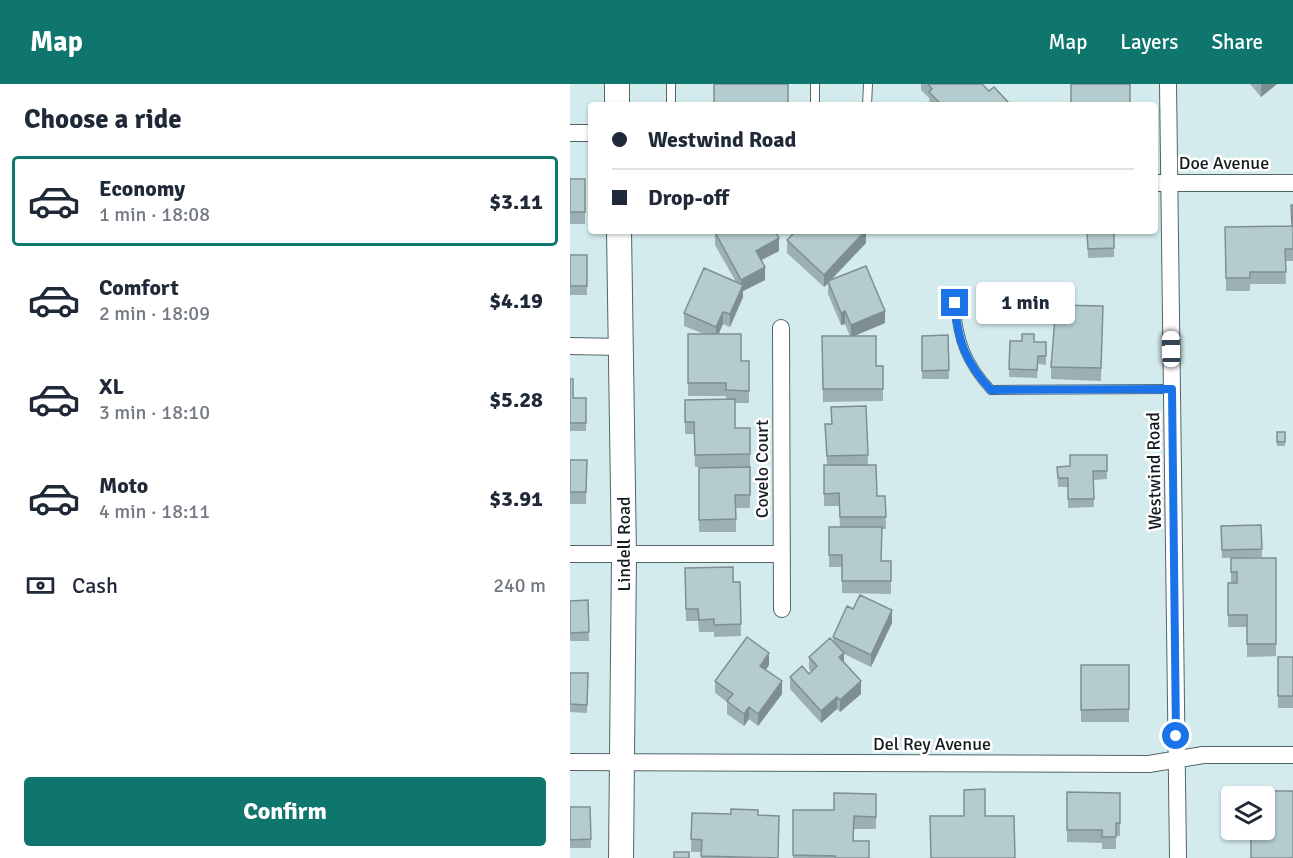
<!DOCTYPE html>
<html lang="en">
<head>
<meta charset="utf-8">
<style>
	body { margin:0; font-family:Signika,sans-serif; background:#f6f6f7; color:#1f2937; height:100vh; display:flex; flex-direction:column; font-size:22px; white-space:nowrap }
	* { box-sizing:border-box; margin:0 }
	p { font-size:20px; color:#747a83 }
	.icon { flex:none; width:33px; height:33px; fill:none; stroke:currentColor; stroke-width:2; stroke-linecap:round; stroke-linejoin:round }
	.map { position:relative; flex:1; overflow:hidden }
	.panel { display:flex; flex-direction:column; background:#fff; width:570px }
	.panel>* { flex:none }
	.banner { position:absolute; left:18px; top:18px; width:570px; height:132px; border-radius:6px; box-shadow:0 2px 4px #0004; display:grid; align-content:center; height:132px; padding:0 24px; background:#fff }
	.fabs { position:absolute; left:651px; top:702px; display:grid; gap:12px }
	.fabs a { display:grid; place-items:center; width:54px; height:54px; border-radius:6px; background:#fff; box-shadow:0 2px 4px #0004; font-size:30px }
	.end { position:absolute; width:27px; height:27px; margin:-14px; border:8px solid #1a73e8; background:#fff; box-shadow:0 0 0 3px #fff }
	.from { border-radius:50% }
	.bubble { position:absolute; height:42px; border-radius:6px; background:#fff; box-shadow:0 2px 4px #0004; font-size:20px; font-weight:700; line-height:42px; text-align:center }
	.car { position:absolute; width:18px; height:36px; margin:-18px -9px; border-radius:8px; box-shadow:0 0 4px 2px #0007; background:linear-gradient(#fff 24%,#345 0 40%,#fff 0 76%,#345 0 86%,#fff 0) }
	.banner b { display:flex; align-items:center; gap:21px; height:57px; font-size:22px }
	.banner b+b { border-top:2px solid #e0e1e3 }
	.banner i { width:15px; height:15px; background:#1f2937 }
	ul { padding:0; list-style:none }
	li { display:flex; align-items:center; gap:18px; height:90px; margin:0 12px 9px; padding:0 12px; border:3px solid transparent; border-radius:6px }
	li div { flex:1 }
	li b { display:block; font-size:22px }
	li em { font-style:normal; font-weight:700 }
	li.active { border-color:#0f766e }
	li>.icon { width:54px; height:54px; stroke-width:1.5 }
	h2 { padding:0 24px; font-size:27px; line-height:72px }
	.pay { display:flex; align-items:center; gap:15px; height:66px; padding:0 24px; font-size:22px }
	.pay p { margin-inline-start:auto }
	.primary-button { display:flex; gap:12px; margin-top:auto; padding:12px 24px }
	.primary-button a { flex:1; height:69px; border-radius:6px; background:#0f766e; color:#fff; font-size:24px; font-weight:700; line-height:69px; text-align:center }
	header { display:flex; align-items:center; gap:36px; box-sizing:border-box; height:84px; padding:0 30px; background:#0f766e; color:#fff }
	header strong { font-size:28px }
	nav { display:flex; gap:33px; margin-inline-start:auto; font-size:21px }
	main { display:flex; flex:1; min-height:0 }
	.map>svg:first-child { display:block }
</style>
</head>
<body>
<header>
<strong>Map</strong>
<nav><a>Map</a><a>Layers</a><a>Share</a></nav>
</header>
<main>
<section class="panel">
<h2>Choose a ride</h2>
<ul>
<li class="active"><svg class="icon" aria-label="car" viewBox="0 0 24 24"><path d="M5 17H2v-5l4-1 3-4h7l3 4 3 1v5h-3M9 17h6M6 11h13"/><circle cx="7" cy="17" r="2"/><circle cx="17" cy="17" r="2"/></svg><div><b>Economy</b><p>1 min · 18:08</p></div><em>$3.11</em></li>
<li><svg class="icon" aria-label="car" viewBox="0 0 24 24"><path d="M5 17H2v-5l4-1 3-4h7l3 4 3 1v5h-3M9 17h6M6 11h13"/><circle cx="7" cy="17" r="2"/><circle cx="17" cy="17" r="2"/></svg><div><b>Comfort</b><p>2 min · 18:09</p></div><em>$4.19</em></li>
<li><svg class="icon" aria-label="car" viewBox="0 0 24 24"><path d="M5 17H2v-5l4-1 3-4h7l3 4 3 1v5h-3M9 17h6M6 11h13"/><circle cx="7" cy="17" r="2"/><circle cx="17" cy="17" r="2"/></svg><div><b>XL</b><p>3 min · 18:10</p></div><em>$5.28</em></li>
<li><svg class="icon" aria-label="car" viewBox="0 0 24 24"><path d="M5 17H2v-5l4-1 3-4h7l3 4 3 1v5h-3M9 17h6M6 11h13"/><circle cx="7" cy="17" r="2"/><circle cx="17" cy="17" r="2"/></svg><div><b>Moto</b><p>4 min · 18:11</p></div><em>$3.91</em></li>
</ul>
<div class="pay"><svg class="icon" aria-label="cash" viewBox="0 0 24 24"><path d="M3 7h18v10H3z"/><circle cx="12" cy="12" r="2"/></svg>Cash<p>240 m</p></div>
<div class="primary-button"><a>Confirm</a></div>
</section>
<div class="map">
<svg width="723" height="774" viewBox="0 0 723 774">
	<rect width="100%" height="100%" fill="#d4ebee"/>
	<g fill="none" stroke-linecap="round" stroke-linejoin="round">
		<g stroke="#516669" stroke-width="10">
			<path id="lane" d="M101 0V21
				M245 21V0
				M297 21 298 0
				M385 219C388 256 396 279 421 306L602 305"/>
		</g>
		<g stroke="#516669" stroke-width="18">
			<path id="street" d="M598 0 608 774
				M0 49H21
				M585 99H723
				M211 244 212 525
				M0 262 52 263
				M0 470H212
				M0 678 579 680 633 671H723"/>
		</g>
		<g stroke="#516669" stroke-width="26">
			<path id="secondary" d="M47 0V21
				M49 147 54 471 51 774"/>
		</g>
		<use href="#lane" stroke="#fff" stroke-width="8"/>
		<use href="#street" stroke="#fff" stroke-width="16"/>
		<use href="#secondary" stroke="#fff" stroke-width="24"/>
	</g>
	<path fill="#9cafb2" d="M351 0H412L419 7 438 21H360L359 14 351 6Z
		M680 0H707L691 13Z
		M0 95H15V140H0Z
		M721 121H723V177H715L716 200H680V207H656L655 143 722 142Z
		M517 147H544V173L518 174Z
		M145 148 209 167 191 176 195 196 173 207V213L160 243 153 240 148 250 171 277H179V319H165V344H180V383H125L124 350H115V316H156V312H118V250H134L114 242V229L166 198 145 161Z
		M217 156 296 159 261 196 315 239 285 252 306 282H313V317L253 318 252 252H280L275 240 271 241 258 210V200L254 203 217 169Z
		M0 171H17V211H0Z
		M533 222 531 297 481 295V283Z
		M378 251 379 295H352V252Z
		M440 257 476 258V281L468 280 467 294 439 293Z
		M0 295 3 314H16V347H0Z
		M296 322 298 381 307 412H315L316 445H312L311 477H321V510L272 509V483H259V443H270L269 422H254V381H257L255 340H261V323Z
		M707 348H715V362H707Z
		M537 371V395L523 396 524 423 498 424V403H488L487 383 500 382Z
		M0 376H17L16 420H0Z
		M180 383V424H166V448H129V384Z
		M691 441 692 473 652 474 651 442Z
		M661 474H706V572L677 573V543H658V499H661Z
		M115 484 163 498H170L171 552 144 553V548H129L128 537H116Z
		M18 516 19 557H0V517Z
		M283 525 322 539 301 583 274 570V578L291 610 270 628 267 625 251 639 220 605V593L239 590 241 588 239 585V573L263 557V553Z
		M708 573H723V624H708Z
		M199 581 196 586 212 610 188 642 179 635 174 642 157 630V618L145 609V597Z
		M511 581H559V638H511Z
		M0 589H18L17 629 0 628Z
		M497 708 550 709V752H546V765H532V759L497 758Z
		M306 710V745H284V757L299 774H223V726H264Z
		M0 723H20L21 764H0Z
		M122 729 188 731 208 774H131V768H121Z"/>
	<path fill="#7f8f91" d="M691 0H707L691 13Z
		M296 147V159L254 203V191Z
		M209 154V167L186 179V167Z
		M195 183V196L173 207V213L160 243V230L171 205V196Z
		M275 227V240L271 241V229Z
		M315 227V239L281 253V241Z
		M153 228V240L146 256V243Z
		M322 526V539L301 583V571Z
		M199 569V581L190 594V582Z
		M274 569V581L269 573Z
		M212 597V610L188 642V630Z
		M291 597V610L270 628V616Z
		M267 613V625L251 639V627Z
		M179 623V635L174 642V630Z"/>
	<path fill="#b5cccf" stroke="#7f8f91" stroke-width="1.5" d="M144 0H218V21H144Z
		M358 0H412L419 7 424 3 438 18 435 21H372L359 8 362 5Z
		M501 0H560V21H501Z
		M0 95H15V128H0Z
		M721 121H723V141H722Z
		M723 142V165H715L716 188H680V194H656L655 143Z
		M148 147H205L209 154 186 167 195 183 171 196 145 148Z
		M226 147H295L254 191 217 156Z
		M517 147H544V164L518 165Z
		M0 171H17V202H0Z
		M296 182 315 227 281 241 275 227 271 229 258 197Z
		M134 184 173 201 160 230 153 228 146 243 114 229Z
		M486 221 533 222 531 284 481 283Z
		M118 250H171V277H179V307L156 306V299H118Z
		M452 250H464V258H476V272H468L467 286 439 285 440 257H452Z
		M378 251 379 286 352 287V252Z
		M252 252H306V282H313V305H253Z
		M0 295H3V314H16V339H0Z
		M165 315V344H180V370L125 371 124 338H115V316Z
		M296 322 298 371 257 372 255 340H262L261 323Z
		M707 348H715V358H707Z
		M500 371H537V387H523L524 415H498V394H488L487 383 500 382Z
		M0 376H17L16 408H0Z
		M254 381H306L307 412H315L316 433H270L269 409 254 410Z
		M180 383V411H165L166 435 129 436V384Z
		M691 441 692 465 652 466 651 442Z
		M259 443H312L311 477H321V497H272V471H259Z
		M661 474H706V560H677V531H658V499H667V488H661Z
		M163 483V498H170L171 540 144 541V535L129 536 128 525H116L115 484Z
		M290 511 322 526 301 571 263 553 277 522 283 525Z
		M18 516 19 548 0 549V517Z
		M177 553 199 569 190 582 212 597 188 630 179 623 174 630 157 617 163 610 145 597Z
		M260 554 274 569 269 573 291 597 270 616 267 613 251 627 220 593 232 582 239 590 247 582 239 573Z
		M708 573H723V612H708Z
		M511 581H559V625L511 626Z
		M0 589H18L17 621 0 620Z
		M415 705V732H444L445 774H361L360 732H394V706Z
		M680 707H723V774H681V746H694V712H680Z
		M497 708 550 709V739H546V753H532V746H497Z
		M264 709 306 710V733L284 732 283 757H299V774H265V772L223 771V726H264Z
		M0 723H20L21 755 0 756Z
		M161 725 188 726V731L209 732 208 774 131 772 132 756 121 755 122 729 161 730Z
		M104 768H119V774H104Z"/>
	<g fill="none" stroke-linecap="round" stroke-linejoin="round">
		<path stroke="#1a73e8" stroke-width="8" d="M385 219C387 256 396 279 421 306L602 305 606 652"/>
	</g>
	<g text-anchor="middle" stroke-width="5" stroke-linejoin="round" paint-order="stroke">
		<g font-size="18" fill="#141c1d" stroke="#fff">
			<text x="654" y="85">Doe Avenue</text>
			<text transform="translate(192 385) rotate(-90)" y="6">Covelo Court</text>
			<text transform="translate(584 387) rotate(-91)" y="6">Westwind Road</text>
			<text transform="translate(54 460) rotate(-90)" y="6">Lindell Road</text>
			<text x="362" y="666">Del Rey Avenue</text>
		</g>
	</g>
</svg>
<div class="fabs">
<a><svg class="icon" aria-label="layers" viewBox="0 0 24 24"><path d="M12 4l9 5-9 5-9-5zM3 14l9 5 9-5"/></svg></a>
</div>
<i class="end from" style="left:606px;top:652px"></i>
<i class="end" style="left:385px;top:219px"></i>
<div class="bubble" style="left:406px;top:198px;width:99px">1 min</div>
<i class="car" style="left:601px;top:265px;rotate:359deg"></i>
<div class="banner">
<b><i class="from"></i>Westwind Road</b>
<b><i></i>Drop-off</b>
</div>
</div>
</main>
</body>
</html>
